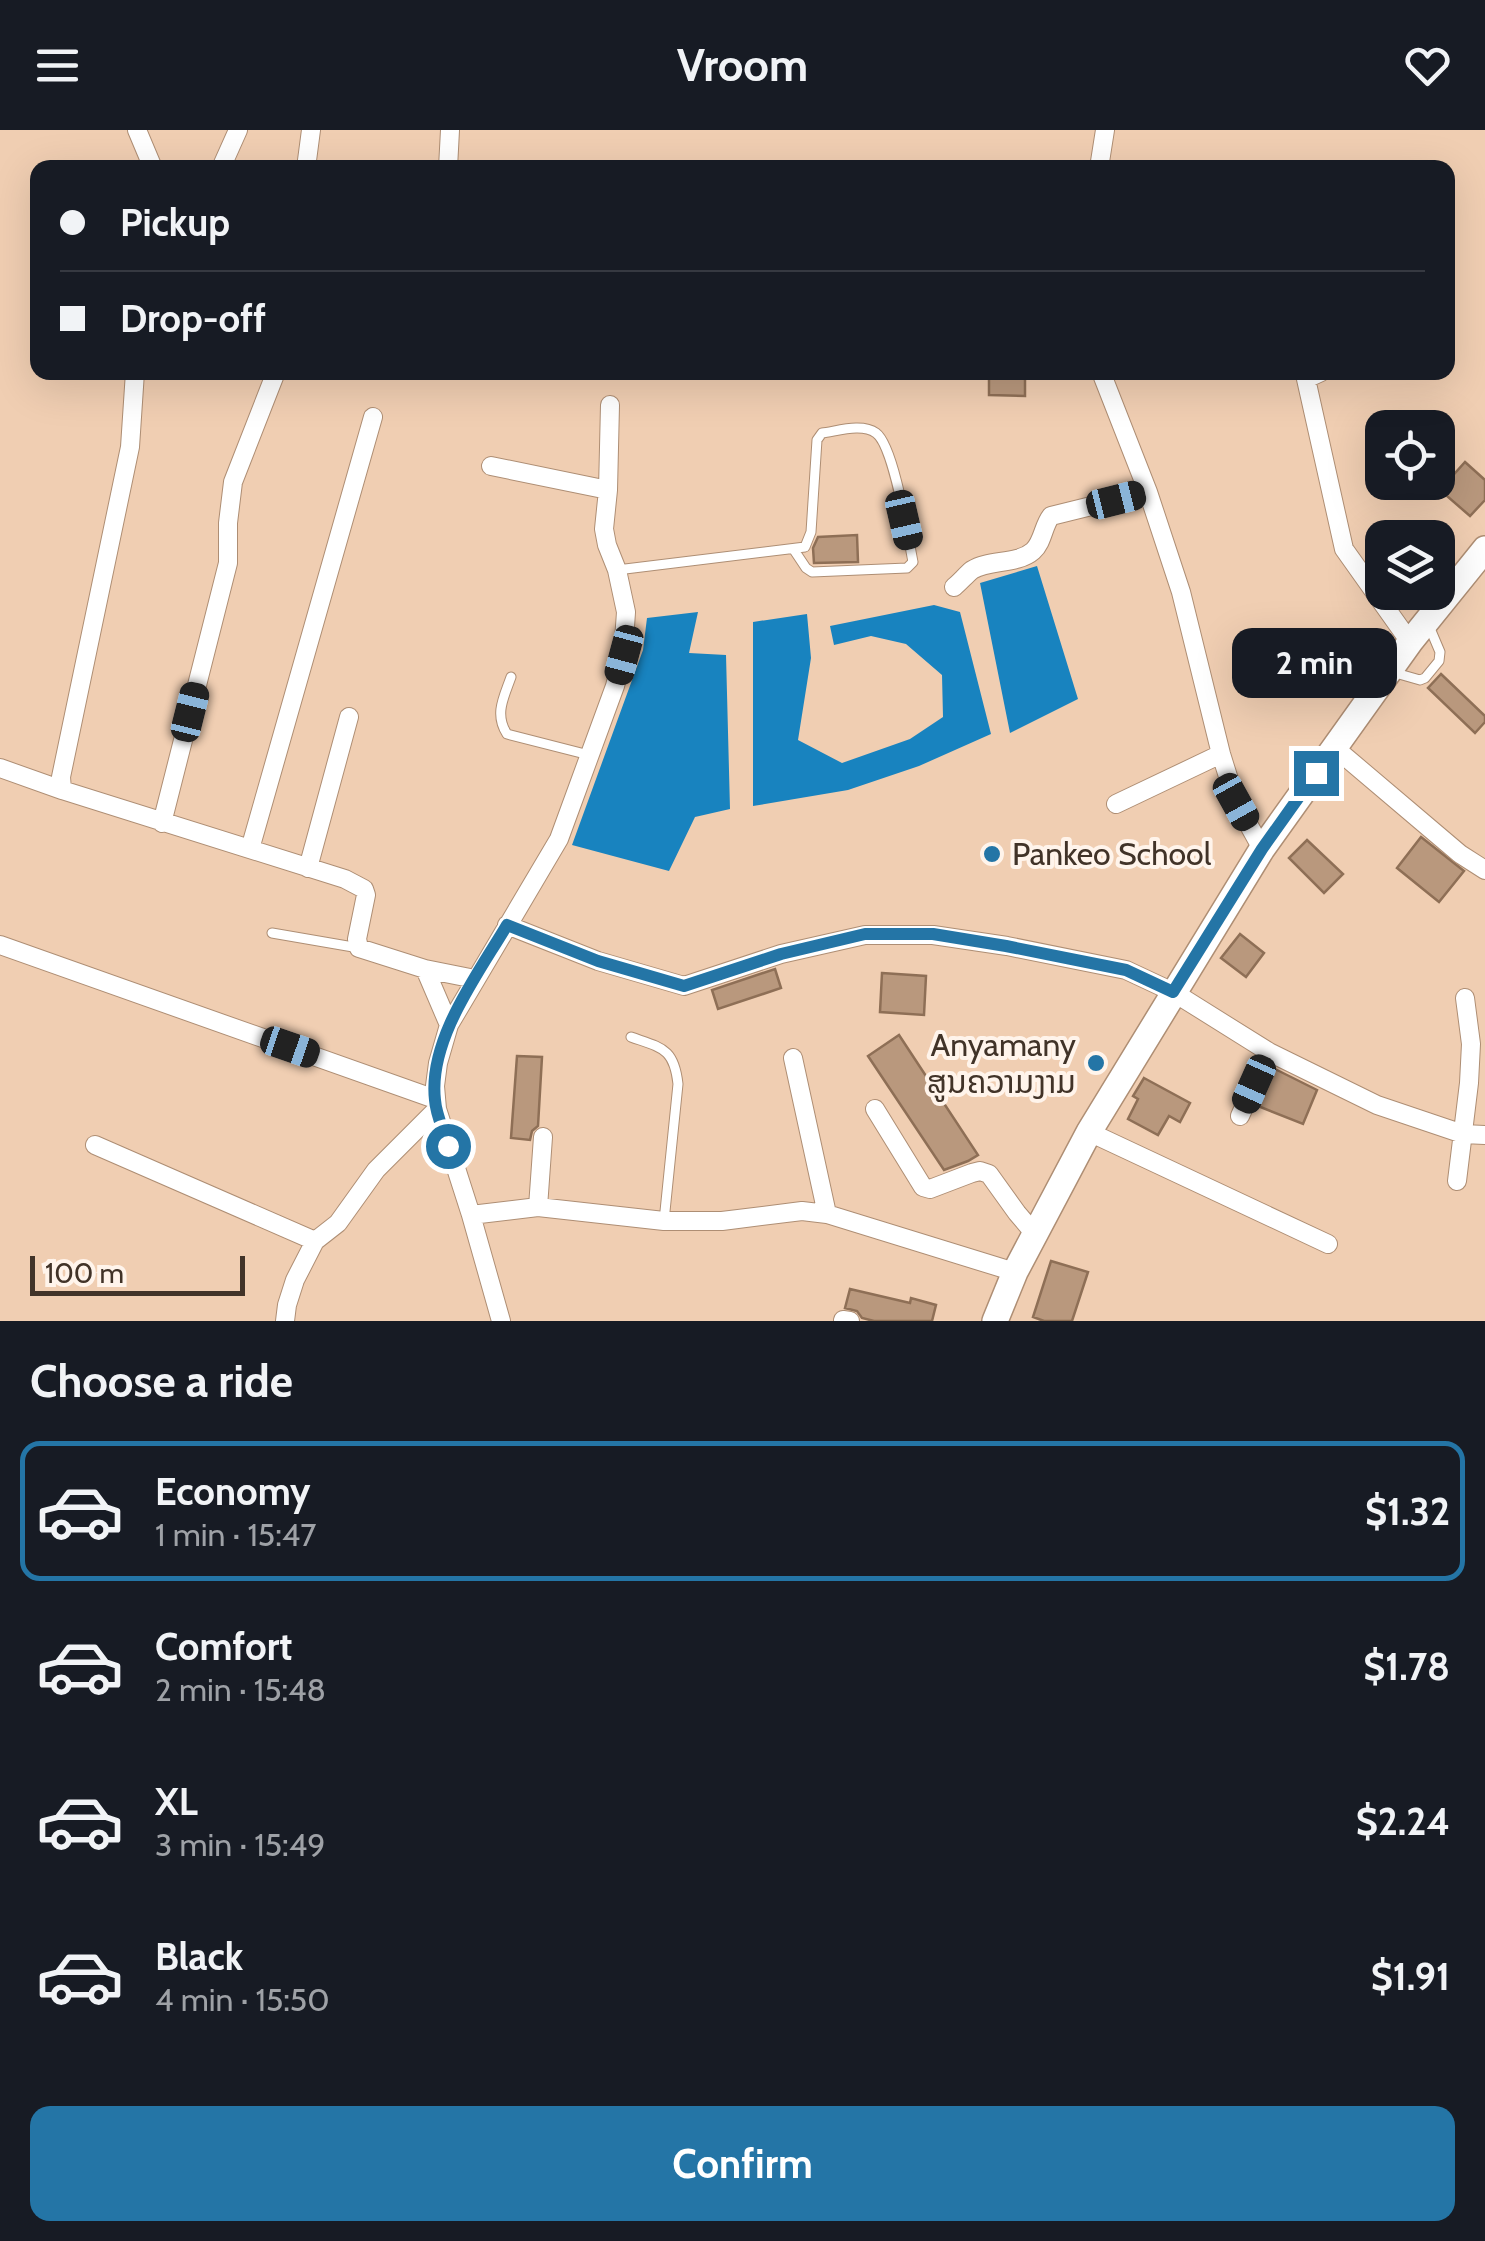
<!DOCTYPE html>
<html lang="en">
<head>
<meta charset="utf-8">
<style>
	body { margin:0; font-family:Cabin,"Noto Sans Lao",sans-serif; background:#20242c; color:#f1f3f6; height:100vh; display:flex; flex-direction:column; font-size:38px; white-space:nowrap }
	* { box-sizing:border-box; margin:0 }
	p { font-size:32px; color:#9ea1a6 }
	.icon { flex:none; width:55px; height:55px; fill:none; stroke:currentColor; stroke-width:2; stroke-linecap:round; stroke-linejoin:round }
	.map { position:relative; height:1191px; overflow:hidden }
	.sheet { display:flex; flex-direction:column; background:#171b24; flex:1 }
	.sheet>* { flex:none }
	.guide { position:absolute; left:30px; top:30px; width:1425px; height:220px; border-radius:20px; box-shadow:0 10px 40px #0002; display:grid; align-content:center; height:220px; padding:0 30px; background:#171b24 }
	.tools { position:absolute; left:1365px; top:280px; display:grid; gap:20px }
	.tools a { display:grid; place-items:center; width:90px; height:90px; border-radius:20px; background:#171b24; box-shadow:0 10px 40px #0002; font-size:50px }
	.scale { position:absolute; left:30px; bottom:25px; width:215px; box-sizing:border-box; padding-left:10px; border:5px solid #413328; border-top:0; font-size:28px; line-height:35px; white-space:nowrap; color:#413328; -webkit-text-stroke:8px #fff4eb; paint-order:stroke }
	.end { position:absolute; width:45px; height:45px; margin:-22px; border:12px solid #2475a6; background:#fff; box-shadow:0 0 0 5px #fff }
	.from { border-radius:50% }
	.bubble { position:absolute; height:70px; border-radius:20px; background:#171b24; box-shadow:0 10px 40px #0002; font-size:32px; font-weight:700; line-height:70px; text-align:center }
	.car { position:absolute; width:30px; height:60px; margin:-30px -15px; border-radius:12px; box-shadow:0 0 8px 2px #0007; background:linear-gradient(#222 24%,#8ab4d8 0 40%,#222 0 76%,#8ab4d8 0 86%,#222 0) }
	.guide b { display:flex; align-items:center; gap:35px; height:95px; font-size:38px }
	.guide b+b { border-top:2px solid #363941 }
	.guide i { width:25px; height:25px; background:#f1f3f6 }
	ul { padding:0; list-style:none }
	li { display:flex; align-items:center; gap:30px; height:140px; margin:0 20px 15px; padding:0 10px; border:5px solid transparent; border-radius:20px }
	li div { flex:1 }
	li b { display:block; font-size:38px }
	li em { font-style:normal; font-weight:700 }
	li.current { border-color:#2475a6 }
	li>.icon { width:90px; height:90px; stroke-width:1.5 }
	h2 { padding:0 30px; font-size:45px; line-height:120px }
	.button { display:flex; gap:20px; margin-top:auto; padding:20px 30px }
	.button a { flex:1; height:115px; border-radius:20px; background:#2475a6; color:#fff; font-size:40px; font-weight:700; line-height:115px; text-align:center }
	header { display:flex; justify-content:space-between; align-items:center; height:130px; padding:0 30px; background:#171b24; font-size:45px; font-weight:700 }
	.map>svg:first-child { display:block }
</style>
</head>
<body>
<header><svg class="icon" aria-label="menu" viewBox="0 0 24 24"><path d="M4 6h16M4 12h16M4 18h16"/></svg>Vroom<svg class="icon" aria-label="heart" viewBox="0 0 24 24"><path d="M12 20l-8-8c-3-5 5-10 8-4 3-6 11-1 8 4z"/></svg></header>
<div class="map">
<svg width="1485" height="1191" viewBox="0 0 1485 1191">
	<rect width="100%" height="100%" fill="#f0ceb2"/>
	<path fill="#1883bf" d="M1037 436 1078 569 1010 603 980 453Z
		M934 475 960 482 991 604 919 636 848 660 753 676V492L807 484 811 528 798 610 842 633 910 609 943 587 942 545 906 514 871 506 834 515 830 496Z
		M698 482 689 523 726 525 730 679 695 687 669 741 572 715 643 520 647 488Z"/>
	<path fill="#b9987d" stroke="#8e6f56" stroke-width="2.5" d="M989 242H1025V266L989 265Z
		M1465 332 1485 350V370L1470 386 1440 360Z
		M857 405 858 432 814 433 813 418 818 407Z
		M1441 544 1485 586V592L1475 603 1428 558Z
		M1421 707 1464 741 1439 772 1397 738Z
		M1307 710 1343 744 1324 763 1289 728Z
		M1240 804 1264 823 1246 847 1221 828Z
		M775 839 781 858 718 879 712 860Z
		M882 843 926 846 924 885 880 882Z
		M899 905 978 1025 968 1031 944 1040 868 926Z
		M517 926 542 927 538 996 532 1001 530 1010 511 1008Z
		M1275 939 1317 960 1303 994 1258 976Z
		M1144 948 1190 973 1180 992 1169 986 1158 1005 1128 989 1138 969 1133 966Z
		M1051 1131 1088 1142 1072 1191H1044L1033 1187Z
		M850 1159 910 1173 911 1168 936 1175 932 1191H874L862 1188 857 1181 845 1178Z"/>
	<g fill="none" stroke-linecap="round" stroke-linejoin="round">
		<g stroke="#ae8e74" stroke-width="11">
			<path id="lane" d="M617 440 805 417 811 402 817 310 822 303C838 301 862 293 876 303 894 316 908 407 913 432L907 438 812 442 806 438 794 420
				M1392 542 1420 550 1425 548 1439 531 1440 522 1429 496
				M511 547C504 567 494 584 507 604L589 625
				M272 803 359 818
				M631 907C662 918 674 918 678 954L664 1091"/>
		</g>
		<g stroke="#ae8e74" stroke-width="20">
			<path id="street" d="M137 0 153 38
				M221 38 238 0
				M306 38 311 0
				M448 38 450 0
				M1099 38 1105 0
				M135 242 130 317 61 647 62 660 345 749 364 759 366 765 357 809 359 818 425 839 449 895
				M1101 242 1148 362 1181 462 1221 624 1236 672 1262 719
				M1321 242 1306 249 1344 419 1410 512
				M491 336 608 360
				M954 457C960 452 966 445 972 440 989 429 1017 435 1033 421 1043 412 1043 396 1051 386L1148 362
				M1335 618 1460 724 1485 740
				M0 638 62 660
				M1116 674 1221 624
				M162 693 228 433V393L233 352 276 242
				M250 719 373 287
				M308 738 349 587
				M507 795 598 831 684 856 781 824 865 805H933L1007 816 1126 840 1173 862 1269 922 1377 975 1463 1004 1485 1005
				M0 815 435 969
				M425 839 475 849
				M793 928 827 1084
				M875 979 923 1057 930 1059 972 1043 980 1041 989 1044 1017 1083 1034 1103
				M1240 986 1269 922
				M1089 1002 1328 1114
				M95 1015 315 1111
				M1457 1051 1469 953 1471 914 1465 868
				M538 1077 543 1007
				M471 1085 538 1077 664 1091H722L802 1081 827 1084 1015 1142
				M843 1190 850 1191
				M285 1191 287 1175 295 1150 315 1111 338 1093 376 1040 437 979
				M501 1191 471 1085 437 979 435 956 438 933 449 895 559 709 615 556 623 525 626 482 617 440 607 415 604 399 608 360 610 275"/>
		</g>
		<g stroke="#ae8e74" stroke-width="28">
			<path id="secondary" d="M995 1191 1015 1142 1089 1002 1262 719 1410 512 1485 419"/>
		</g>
		<use href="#lane" stroke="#fff" stroke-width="9"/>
		<use href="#street" stroke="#fff" stroke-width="18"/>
		<use href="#secondary" stroke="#fff" stroke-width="25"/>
	</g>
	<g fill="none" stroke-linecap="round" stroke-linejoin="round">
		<path stroke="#2475a6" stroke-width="12" d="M448 1016C444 1001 436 985 435 970 428 910 478 844 507 795L598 831 684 856 781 824 865 804H933L1006 816 1126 840 1173 862 1262 719 1316 643"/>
	</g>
	<g fill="#2475a6" stroke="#fff4eb" stroke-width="4">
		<circle cx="992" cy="724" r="10"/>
		<circle cx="1096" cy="933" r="10"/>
	</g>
	<g text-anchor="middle" stroke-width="8" stroke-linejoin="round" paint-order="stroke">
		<g font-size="32" fill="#413328" stroke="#fff4eb" text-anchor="start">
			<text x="1012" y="735">Pankeo School</text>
			<text x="1076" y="926" text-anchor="end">Anyamany<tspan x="1076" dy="37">ສູນຄວາມງາມ</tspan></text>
		</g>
	</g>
</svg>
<div class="tools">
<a><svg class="icon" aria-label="locate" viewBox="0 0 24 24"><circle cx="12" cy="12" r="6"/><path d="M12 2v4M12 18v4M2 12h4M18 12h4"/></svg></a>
<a><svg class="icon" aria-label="layers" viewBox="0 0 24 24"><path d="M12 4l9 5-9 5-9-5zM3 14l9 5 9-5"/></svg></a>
</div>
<div class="scale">100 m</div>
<i class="end from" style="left:448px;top:1016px"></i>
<i class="end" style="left:1316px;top:643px"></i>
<div class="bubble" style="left:1232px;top:498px;width:165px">2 min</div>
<i class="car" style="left:1116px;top:370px;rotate:76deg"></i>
<i class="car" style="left:904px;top:390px;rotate:167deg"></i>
<i class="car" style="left:624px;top:525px;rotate:195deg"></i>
<i class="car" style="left:190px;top:582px;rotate:14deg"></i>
<i class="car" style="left:1236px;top:672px;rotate:151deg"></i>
<i class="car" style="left:290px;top:917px;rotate:109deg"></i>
<i class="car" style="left:1254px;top:954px;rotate:204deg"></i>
<div class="guide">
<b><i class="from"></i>Pickup</b>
<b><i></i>Drop-off</b>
</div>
</div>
<section class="sheet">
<h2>Choose a ride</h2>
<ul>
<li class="current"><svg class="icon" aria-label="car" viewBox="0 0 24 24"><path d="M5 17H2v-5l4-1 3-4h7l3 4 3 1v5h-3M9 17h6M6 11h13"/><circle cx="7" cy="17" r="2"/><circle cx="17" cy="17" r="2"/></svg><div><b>Economy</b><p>1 min · 15:47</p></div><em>$1.32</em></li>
<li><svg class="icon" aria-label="car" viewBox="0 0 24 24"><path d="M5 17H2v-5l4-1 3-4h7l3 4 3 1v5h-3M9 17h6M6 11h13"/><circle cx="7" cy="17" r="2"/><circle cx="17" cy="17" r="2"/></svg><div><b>Comfort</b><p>2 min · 15:48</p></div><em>$1.78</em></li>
<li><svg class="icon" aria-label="car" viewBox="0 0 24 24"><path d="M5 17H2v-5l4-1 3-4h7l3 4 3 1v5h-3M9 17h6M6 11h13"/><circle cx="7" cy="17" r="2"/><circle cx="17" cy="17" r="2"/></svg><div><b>XL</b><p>3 min · 15:49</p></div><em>$2.24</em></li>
<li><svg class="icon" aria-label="car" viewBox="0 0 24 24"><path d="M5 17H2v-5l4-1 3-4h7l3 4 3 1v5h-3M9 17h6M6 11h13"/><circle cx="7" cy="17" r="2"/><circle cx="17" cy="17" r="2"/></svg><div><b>Black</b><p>4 min · 15:50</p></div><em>$1.91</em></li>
</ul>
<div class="button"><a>Confirm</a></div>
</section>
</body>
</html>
